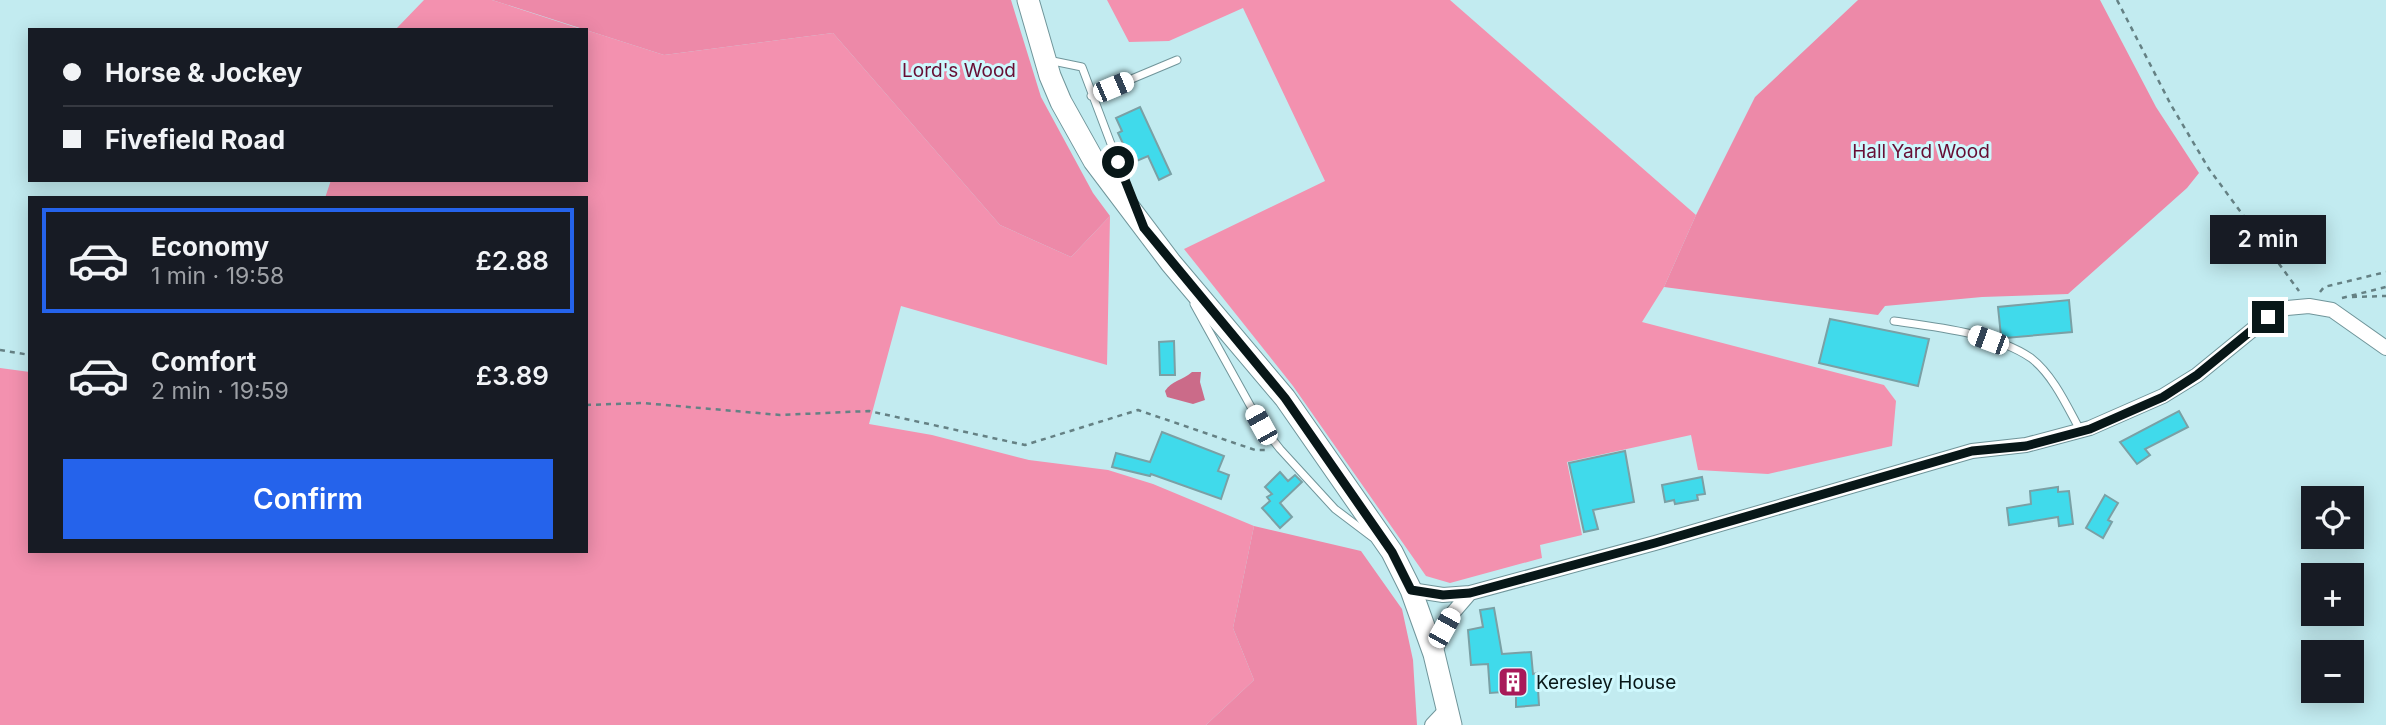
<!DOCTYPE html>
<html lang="en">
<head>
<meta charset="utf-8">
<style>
	body { margin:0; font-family:Inter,sans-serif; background:#242831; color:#f1f3f6; height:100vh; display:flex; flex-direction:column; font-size:26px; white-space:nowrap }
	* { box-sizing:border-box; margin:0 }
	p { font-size:23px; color:#9ea1a6 }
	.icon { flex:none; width:38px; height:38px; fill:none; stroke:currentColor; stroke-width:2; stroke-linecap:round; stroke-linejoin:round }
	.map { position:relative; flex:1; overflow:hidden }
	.details { position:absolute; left:28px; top:196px; width:560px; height:357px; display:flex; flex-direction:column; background:#171b24; border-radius:0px; box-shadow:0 4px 18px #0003 }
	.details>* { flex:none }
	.hud { position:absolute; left:28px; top:28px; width:560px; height:154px; border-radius:0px; box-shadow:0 4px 18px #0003; display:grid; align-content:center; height:154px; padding:0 35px; background:#171b24 }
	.fabs { position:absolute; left:2301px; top:486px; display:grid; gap:14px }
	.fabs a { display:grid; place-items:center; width:63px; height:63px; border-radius:0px; background:#171b24; box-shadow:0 4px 18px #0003; font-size:35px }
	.end { position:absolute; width:32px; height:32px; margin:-16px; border:9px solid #081718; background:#fff; box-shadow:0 0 0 4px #fff }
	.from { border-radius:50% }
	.bubble { position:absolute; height:49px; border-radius:0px; background:#171b24; box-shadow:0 4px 18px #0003; font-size:23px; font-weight:600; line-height:49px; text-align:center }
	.car { position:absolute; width:21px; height:42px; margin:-21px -10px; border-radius:9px; box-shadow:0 0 5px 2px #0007; background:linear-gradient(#fff 24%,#345 0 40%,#fff 0 76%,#345 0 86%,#fff 0) }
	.hud b { display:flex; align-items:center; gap:24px; height:66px; font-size:26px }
	.hud b+b { border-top:2px solid #363941 }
	.hud i { width:18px; height:18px; background:#f1f3f6 }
	ul { padding:12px 0 0; list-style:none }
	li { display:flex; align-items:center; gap:21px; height:105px; margin:0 14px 10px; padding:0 21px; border:4px solid transparent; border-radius:0px }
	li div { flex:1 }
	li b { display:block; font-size:26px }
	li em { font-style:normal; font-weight:600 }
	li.active { border-color:#2563eb }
	li>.icon { width:63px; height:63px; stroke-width:1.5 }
	.action { display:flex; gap:14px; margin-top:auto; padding:14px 35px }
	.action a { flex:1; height:80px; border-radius:0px; background:#2563eb; color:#fff; font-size:28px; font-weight:600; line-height:80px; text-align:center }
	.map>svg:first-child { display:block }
</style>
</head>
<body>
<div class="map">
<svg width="2386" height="725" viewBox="0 0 2386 725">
	<rect width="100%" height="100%" fill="#c2ebf0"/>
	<path fill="#f391af" d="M424 0H492L584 30H395Z
		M1107 0H1450L1696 215 1664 287 1642 322 1884 385 1896 401 1892 446 1768 474 1698 470 1691 435 1567 462 1582 535 1540 545 1542 558 1450 583 1426 576 1293 386 1184 249 1325 181 1243 8 1169 41 1129 42Z
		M586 30 664 55 833 33 1000 225 1071 257 1110 216 1107 365 901 306 869 424 932 435 1029 460 1108 470 1153 484 1254 526 1233 628 1254 680 1206 725H0V368L30 372V551H586V198H325L331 180H586Z"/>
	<path fill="#ed89a8" d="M492 0H1011L1041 97 1093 193 1110 216 1071 257 1000 225 833 33 664 55Z
		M1858 0H2100L2156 107 2199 173 2187 188 2068 294 1982 297 1885 306 1878 315 1664 287 1696 215 1755 97Z
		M1254 526 1361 551 1402 609 1413 660 1417 725H1206L1254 680 1233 628Z"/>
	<path fill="#cb6b89" d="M1192 372H1201L1200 382 1205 400 1193 404 1167 397 1165 391C1171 381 1183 380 1192 372Z"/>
	<path fill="#40daeb" stroke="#7aa0a5" stroke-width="2" d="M1140 107 1171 174 1159 180 1148 156 1132 163 1118 133 1122 131 1116 118Z
		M2069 300 2072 332 2005 338 2001 336 1998 307Z
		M1830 319 1929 339 1918 386 1819 363Z
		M1174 341 1175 375H1160L1159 342Z
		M2179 411 2188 427 2145 449 2150 455 2137 464 2120 442Z
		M1162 432 1224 456 1218 471 1229 475 1221 499 1151 474 1150 476 1112 467 1116 453 1150 462Z
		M1625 451 1634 502 1593 510 1598 529 1584 532 1569 463Z
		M1280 472 1288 481 1295 475 1302 482 1280 503 1292 517 1280 528 1262 508 1270 501 1267 497 1272 494 1265 487Z
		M1702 477 1705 494 1697 495 1698 500 1675 504 1674 500 1665 502 1662 485Z
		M2058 487V492L2069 491 2073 524 2059 526 2058 517 2009 525 2007 508 2031 504 2030 491Z
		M2105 495 2118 503 2108 520 2112 522 2103 538 2086 528Z
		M1494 608 1502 654 1531 652 1533 674 1537 673 1539 705 1516 707V691L1490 693 1488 664 1471 665 1468 630 1483 627 1480 610Z"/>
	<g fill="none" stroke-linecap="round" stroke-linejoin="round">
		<g stroke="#70959a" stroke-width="9">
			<path id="service" d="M1048 60 1082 67 1131 197
				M1091 96 1177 60
				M1194 304 1261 425 1280 449 1335 509 1372 537
				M1894 321C1937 327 1994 333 2031 358 2053 375 2067 406 2080 430"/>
		</g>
		<g stroke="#70959a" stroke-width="16">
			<path id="minor" d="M1411 590 1443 595 1470 593 1655 543 1972 451 2026 445 2090 428 2163 396 2197 375 2268 317 2287 308 2309 306 2332 310 2386 348
				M1434 654 1451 615 1470 593
				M1432 725 1448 708"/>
		</g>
		<g stroke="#70959a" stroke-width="23">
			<path id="secondary" d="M1028 0 1050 76 1061 102 1094 161 1171 263 1285 398 1392 552 1411 590 1434 654 1451 725"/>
		</g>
		<path stroke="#658184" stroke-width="2.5" stroke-dasharray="5 5" stroke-linecap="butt" d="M2117 0 2171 105 2209 169 2299 291
			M2320 292 2324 287 2386 272
			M2352 297 2386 296
			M2342 298 2386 287
			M0 350 30 355
			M586 405 643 403 780 415 869 411 1025 445 1138 410 1255 450H1266"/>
		<use href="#service" stroke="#fff" stroke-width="7"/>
		<use href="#minor" stroke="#fff" stroke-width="14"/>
		<use href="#secondary" stroke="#fff" stroke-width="21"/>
	</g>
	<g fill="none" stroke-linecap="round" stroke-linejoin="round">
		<path stroke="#081718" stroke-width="9" d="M1118 162 1144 228 1285 398 1392 552 1411 590 1443 595 1470 593 1655 543 1972 451 2026 446 2090 429 2163 397 2197 375 2268 317"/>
	</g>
	<defs>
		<g id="building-square" transform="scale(1.575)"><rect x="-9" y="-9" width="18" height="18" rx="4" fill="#a81a59" stroke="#cff8fd"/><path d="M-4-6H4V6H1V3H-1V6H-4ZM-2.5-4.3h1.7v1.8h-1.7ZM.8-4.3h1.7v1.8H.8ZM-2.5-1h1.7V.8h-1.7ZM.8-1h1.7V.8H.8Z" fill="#fff"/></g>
	</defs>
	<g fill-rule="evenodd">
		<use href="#building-square" x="1513" y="682"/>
	</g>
	<g text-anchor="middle" stroke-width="6" stroke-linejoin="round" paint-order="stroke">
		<g font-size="19" fill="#670e34" stroke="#cff8fd">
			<text x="959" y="77">Lord's Wood</text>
			<text x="1921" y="158">Hall Yard Wood</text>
		</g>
		<g font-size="19" fill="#081718" stroke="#cff8fd" text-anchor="start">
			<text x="1536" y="689">Keresley House</text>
		</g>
	</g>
</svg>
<div class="fabs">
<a><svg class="icon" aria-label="locate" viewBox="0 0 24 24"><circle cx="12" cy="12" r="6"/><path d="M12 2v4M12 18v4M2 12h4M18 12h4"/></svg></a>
<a>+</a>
<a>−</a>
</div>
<i class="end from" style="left:1118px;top:162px"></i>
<i class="end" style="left:2268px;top:317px"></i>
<div class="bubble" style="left:2210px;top:215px;width:116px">2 min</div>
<i class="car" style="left:1113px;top:87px;rotate:67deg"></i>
<i class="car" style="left:1988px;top:340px;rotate:290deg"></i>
<i class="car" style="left:1261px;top:425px;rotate:331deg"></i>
<i class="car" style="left:1444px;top:628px;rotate:29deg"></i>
<div class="hud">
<b><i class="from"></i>Horse &amp; Jockey</b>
<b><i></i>Fivefield Road</b>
</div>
<section class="details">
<ul>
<li class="active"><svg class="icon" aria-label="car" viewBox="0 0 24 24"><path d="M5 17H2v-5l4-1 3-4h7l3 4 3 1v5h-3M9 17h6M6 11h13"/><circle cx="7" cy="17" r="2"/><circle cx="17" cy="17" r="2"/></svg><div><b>Economy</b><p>1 min · 19:58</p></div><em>£2.88</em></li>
<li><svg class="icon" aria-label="car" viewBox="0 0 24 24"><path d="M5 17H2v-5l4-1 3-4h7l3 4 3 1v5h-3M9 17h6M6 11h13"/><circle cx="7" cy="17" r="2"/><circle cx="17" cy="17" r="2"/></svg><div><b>Comfort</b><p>2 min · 19:59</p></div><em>£3.89</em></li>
</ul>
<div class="action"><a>Confirm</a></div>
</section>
</div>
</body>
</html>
